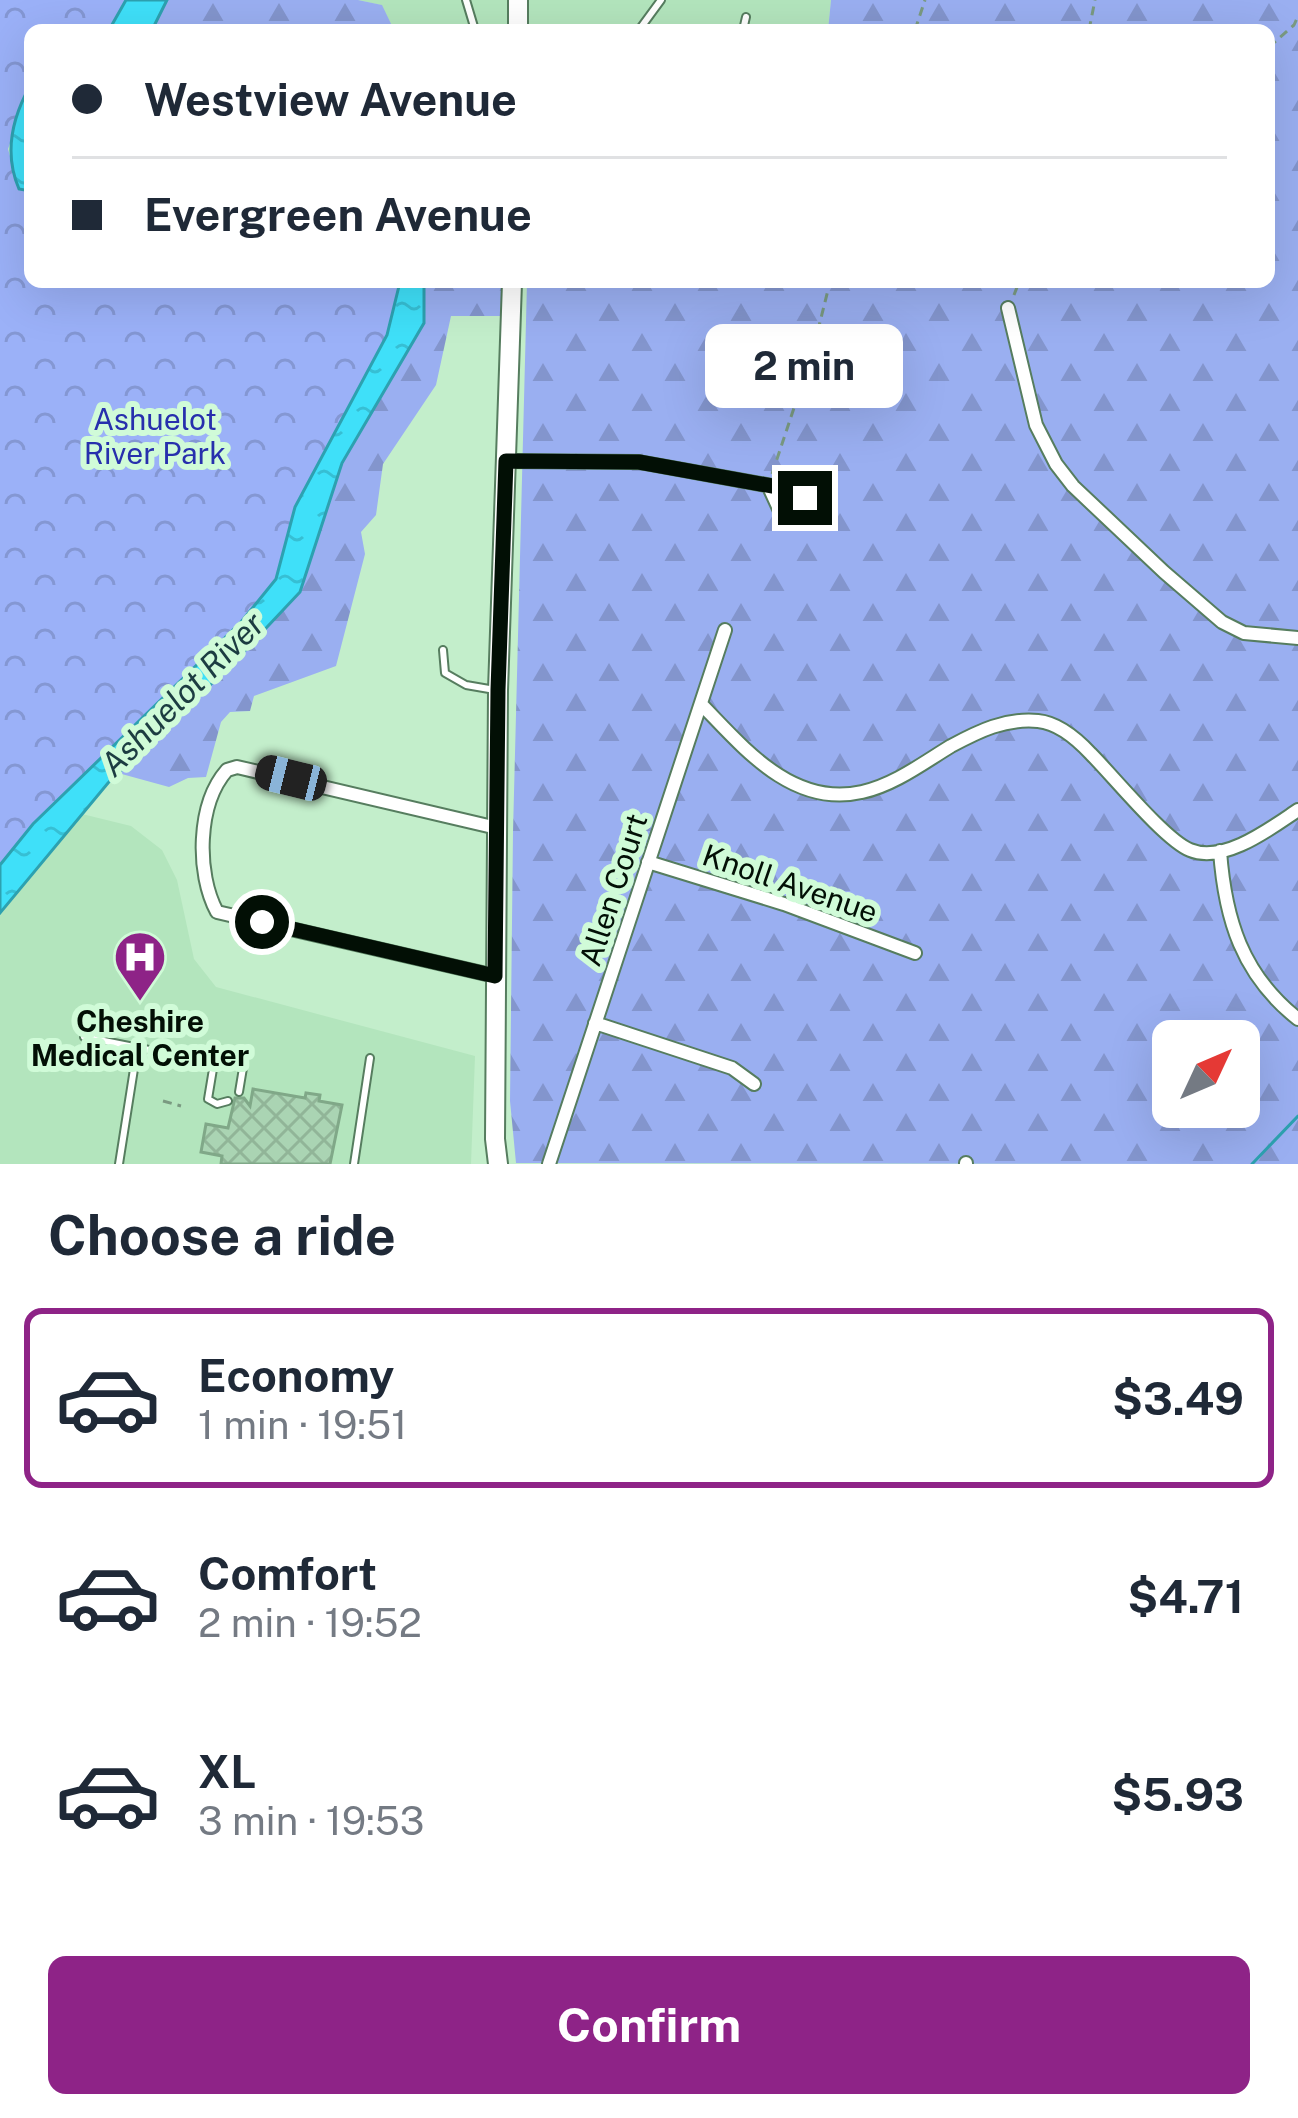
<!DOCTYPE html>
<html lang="en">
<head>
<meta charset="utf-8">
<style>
	body { margin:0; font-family:"Public Sans",sans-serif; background:#f2f2f3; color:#1f2937; height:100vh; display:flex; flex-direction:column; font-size:45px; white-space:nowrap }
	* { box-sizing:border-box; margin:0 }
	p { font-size:39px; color:#747a83 }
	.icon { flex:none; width:66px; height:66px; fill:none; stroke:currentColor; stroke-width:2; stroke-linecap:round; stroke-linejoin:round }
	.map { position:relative; height:1164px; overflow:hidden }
	.drawer { display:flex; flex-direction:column; background:#fff; flex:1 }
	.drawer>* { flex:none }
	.banner { position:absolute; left:24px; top:24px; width:1251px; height:264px; border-radius:18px; box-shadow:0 12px 48px #0002; display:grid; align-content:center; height:264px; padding:0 48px; background:#fff }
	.needle { width:78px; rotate:46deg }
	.tools { position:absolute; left:1152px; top:1020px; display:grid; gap:24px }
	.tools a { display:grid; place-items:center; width:108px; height:108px; border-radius:18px; background:#fff; box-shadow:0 12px 48px #0002; font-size:60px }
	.end { position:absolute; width:54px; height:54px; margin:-27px; border:15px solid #020f05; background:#fff; box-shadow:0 0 0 6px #fff }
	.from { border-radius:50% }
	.bubble { position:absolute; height:84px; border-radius:18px; background:#fff; box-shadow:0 12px 48px #0002; font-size:39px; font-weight:700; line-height:84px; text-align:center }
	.car { position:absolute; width:36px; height:72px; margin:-36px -18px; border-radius:15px; box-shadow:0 0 9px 3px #0007; background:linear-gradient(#222 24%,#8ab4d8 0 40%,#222 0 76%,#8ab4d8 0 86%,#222 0) }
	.banner b { display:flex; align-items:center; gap:42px; height:114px; font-size:45px }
	.banner b+b { border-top:3px solid #e0e1e3 }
	.banner i { width:30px; height:30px; background:#1f2937 }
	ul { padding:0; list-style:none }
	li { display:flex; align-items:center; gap:36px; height:180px; margin:0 24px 18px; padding:0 24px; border:6px solid transparent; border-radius:18px }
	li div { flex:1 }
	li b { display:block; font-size:45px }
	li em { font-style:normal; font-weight:700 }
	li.active { border-color:#8e2387 }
	li>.icon { width:108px; height:108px; stroke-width:1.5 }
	h2 { padding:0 48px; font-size:54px; line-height:144px }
	.button { display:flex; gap:24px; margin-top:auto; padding:24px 48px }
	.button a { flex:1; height:138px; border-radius:18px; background:#8e2387; color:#fff; font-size:48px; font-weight:700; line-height:138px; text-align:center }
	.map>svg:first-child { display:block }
</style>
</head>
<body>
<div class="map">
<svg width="1298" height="1164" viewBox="0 0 1298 1164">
	<defs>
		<pattern id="forest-firs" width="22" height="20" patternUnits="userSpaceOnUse" patternTransform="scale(3)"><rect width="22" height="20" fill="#9aaff1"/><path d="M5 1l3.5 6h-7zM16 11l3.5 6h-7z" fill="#8395cd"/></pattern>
		<pattern id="park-crowns" width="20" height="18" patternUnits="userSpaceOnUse" patternTransform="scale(3)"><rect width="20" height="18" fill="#9bb1f8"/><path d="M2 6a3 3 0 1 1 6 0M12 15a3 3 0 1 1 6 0" fill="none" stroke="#8497d3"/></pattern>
		<pattern id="water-ripples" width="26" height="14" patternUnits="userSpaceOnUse" patternTransform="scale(3)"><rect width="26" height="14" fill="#3fe0f9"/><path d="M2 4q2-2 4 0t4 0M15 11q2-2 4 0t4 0" fill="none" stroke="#36bfd4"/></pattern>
		<pattern id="building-cross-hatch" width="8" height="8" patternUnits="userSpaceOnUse" patternTransform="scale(3)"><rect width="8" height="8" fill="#aad4b3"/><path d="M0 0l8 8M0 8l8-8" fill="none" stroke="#91b598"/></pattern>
	</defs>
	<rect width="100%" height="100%" fill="#c3eecb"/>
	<path fill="#b3e5bd" d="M358 0H831L828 30H394L381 5Z
		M82 814 131 826 162 850 177 880 194 959 216 987 475 1056 471 1164H0V913Z"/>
	<path fill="url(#forest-firs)" fill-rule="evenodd" d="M167 0H358L382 5 394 30H152Z
		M831 0H1298V1164L516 1163 510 1101 513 832 527 282H1269V30H828ZM1173 1041H1239V1107H1173Z
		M424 282H502L500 316H451L436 385 383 464 376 515 361 532 365 554 336 666 254 696 250 711 230 712 221 722 206 777 188 778 169 787 118 773 236 660 300 592 342 463 424 323Z"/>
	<path fill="url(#park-crowns)" d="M0 0H126L109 30H30V86L8 149 19 188 30 191V282H400L387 335 295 507 276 579 242 622 33 824 0 865Z"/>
	<path fill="url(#water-ripples)" stroke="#2da1b0" stroke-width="3" d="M126 0H167L152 30H109Z
		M30 86V191L19 189C4 154 12 118 30 86Z
		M400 282H424V323L342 463 300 592 236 660 108 783 0 913V865L33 824 241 622 276 579 295 507 387 335Z"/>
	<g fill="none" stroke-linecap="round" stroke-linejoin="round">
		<path stroke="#2da1b0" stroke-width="3" d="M1252 1164 1298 1116"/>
	</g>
	<path fill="url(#building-cross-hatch)" stroke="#80a888" stroke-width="3" d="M253 1089 305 1098 306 1093 320 1095 319 1101 342 1105 330 1164H221L222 1156 201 1152 206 1124 228 1128 235 1098H244L250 1106Z"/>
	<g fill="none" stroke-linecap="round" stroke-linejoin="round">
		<g stroke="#567d5f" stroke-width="10">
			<path id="service" d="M466 0 475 30
				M639 30 661 0
				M743 30 746 17
				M443 650 445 673 466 685 495 690
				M84 1037 214 1063 208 1099 217 1104 228 1101
				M239 1092 243 1068
				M119 1164 137 1050
				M354 1164 370 1058"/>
		</g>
		<g stroke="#567d5f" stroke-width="16">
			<path id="minor" d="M1008 308 1036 425 1056 464 1073 486 1164 572 1222 622 1244 633 1298 638
				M507 461 639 462 794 490 807 506 802 518 795 521 781 513 769 487
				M701 704C743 747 792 808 862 792 894 785 923 763 951 746 979 731 1005 718 1038 721 1059 723 1077 739 1091 754 1113 776 1165 840 1190 850 1224 864 1271 828 1298 810
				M1220 851C1225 919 1242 975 1298 1019
				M648 862 784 904 915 953
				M495 976 217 912C196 873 197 804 227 770L237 767 497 828
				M595 1023 732 1068 754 1084
				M549 1164 725 630
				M966 1164V1163"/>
		</g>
		<g stroke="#567d5f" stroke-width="22">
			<path id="secondary" d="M518 0V30
				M498 1164 495 1139 498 690 512 282"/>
		</g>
		<path stroke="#7a9a81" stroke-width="3" stroke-dasharray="9 6" stroke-linecap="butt" d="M915 30 925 0
			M1089 30 1095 0
			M1269 47 1294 25 1298 16
			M1014 295 1019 282
			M772 474 812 354 830 282
			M163 1101 181 1106"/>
		<use href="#service" stroke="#fff" stroke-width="6"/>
		<use href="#minor" stroke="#fff" stroke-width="12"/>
		<use href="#secondary" stroke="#fff" stroke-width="18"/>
	</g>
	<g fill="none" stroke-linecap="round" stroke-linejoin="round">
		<path stroke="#020f05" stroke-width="15" d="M262 922 495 976 498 690 506 461 639 462 794 490 805 498"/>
	</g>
	<defs>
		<g id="hospital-pin" transform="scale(2.7)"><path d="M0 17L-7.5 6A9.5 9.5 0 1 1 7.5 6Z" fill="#8e2387" stroke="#d0fbd8"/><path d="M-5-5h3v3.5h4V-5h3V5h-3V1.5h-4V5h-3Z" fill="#fff"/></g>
	</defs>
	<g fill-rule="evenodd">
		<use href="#hospital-pin" x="140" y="957"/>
	</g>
	<g text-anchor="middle" stroke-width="12" stroke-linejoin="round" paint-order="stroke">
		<g font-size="30" fill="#272fad" stroke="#d0fbd8">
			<text x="155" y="430">Ashuelot<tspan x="155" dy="34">River Park</tspan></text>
		</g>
		<g font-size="30" fill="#020f05" stroke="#d0fbd8">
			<text transform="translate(790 884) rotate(19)" y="10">Knoll Avenue</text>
			<text transform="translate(614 890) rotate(-72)" y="10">Allen Court</text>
		</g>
		<g font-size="30" font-weight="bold" fill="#020f05" stroke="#d0fbd8">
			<text x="140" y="1032">Cheshire<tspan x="140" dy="34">Medical Center</tspan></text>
		</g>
		<g font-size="33" font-style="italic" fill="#1c3c41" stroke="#d0fbd8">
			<text transform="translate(182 694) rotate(-45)" y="12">Ashuelot River</text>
		</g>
	</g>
</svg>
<div class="tools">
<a><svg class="needle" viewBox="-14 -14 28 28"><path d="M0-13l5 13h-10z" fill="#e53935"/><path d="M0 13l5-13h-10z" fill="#747a83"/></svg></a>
</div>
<i class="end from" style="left:262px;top:922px"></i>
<i class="end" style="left:805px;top:498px"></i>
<div class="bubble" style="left:705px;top:324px;width:198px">2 min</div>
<i class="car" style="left:291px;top:778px;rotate:284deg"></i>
<div class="banner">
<b><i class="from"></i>Westview Avenue</b>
<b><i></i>Evergreen Avenue</b>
</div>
</div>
<section class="drawer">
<h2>Choose a ride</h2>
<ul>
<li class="active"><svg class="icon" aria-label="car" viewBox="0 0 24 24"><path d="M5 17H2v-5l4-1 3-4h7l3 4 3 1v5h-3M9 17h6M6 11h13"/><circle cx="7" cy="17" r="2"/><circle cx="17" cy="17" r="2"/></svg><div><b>Economy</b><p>1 min · 19:51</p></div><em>$3.49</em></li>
<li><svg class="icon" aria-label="car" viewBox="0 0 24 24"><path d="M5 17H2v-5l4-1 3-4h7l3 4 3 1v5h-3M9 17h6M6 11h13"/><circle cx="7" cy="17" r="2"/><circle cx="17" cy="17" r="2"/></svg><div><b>Comfort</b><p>2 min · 19:52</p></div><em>$4.71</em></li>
<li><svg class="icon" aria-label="car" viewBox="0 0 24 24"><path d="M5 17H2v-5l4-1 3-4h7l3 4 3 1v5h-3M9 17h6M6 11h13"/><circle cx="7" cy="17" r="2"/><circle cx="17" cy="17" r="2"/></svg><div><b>XL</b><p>3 min · 19:53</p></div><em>$5.93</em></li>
</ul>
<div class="button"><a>Confirm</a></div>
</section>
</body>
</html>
